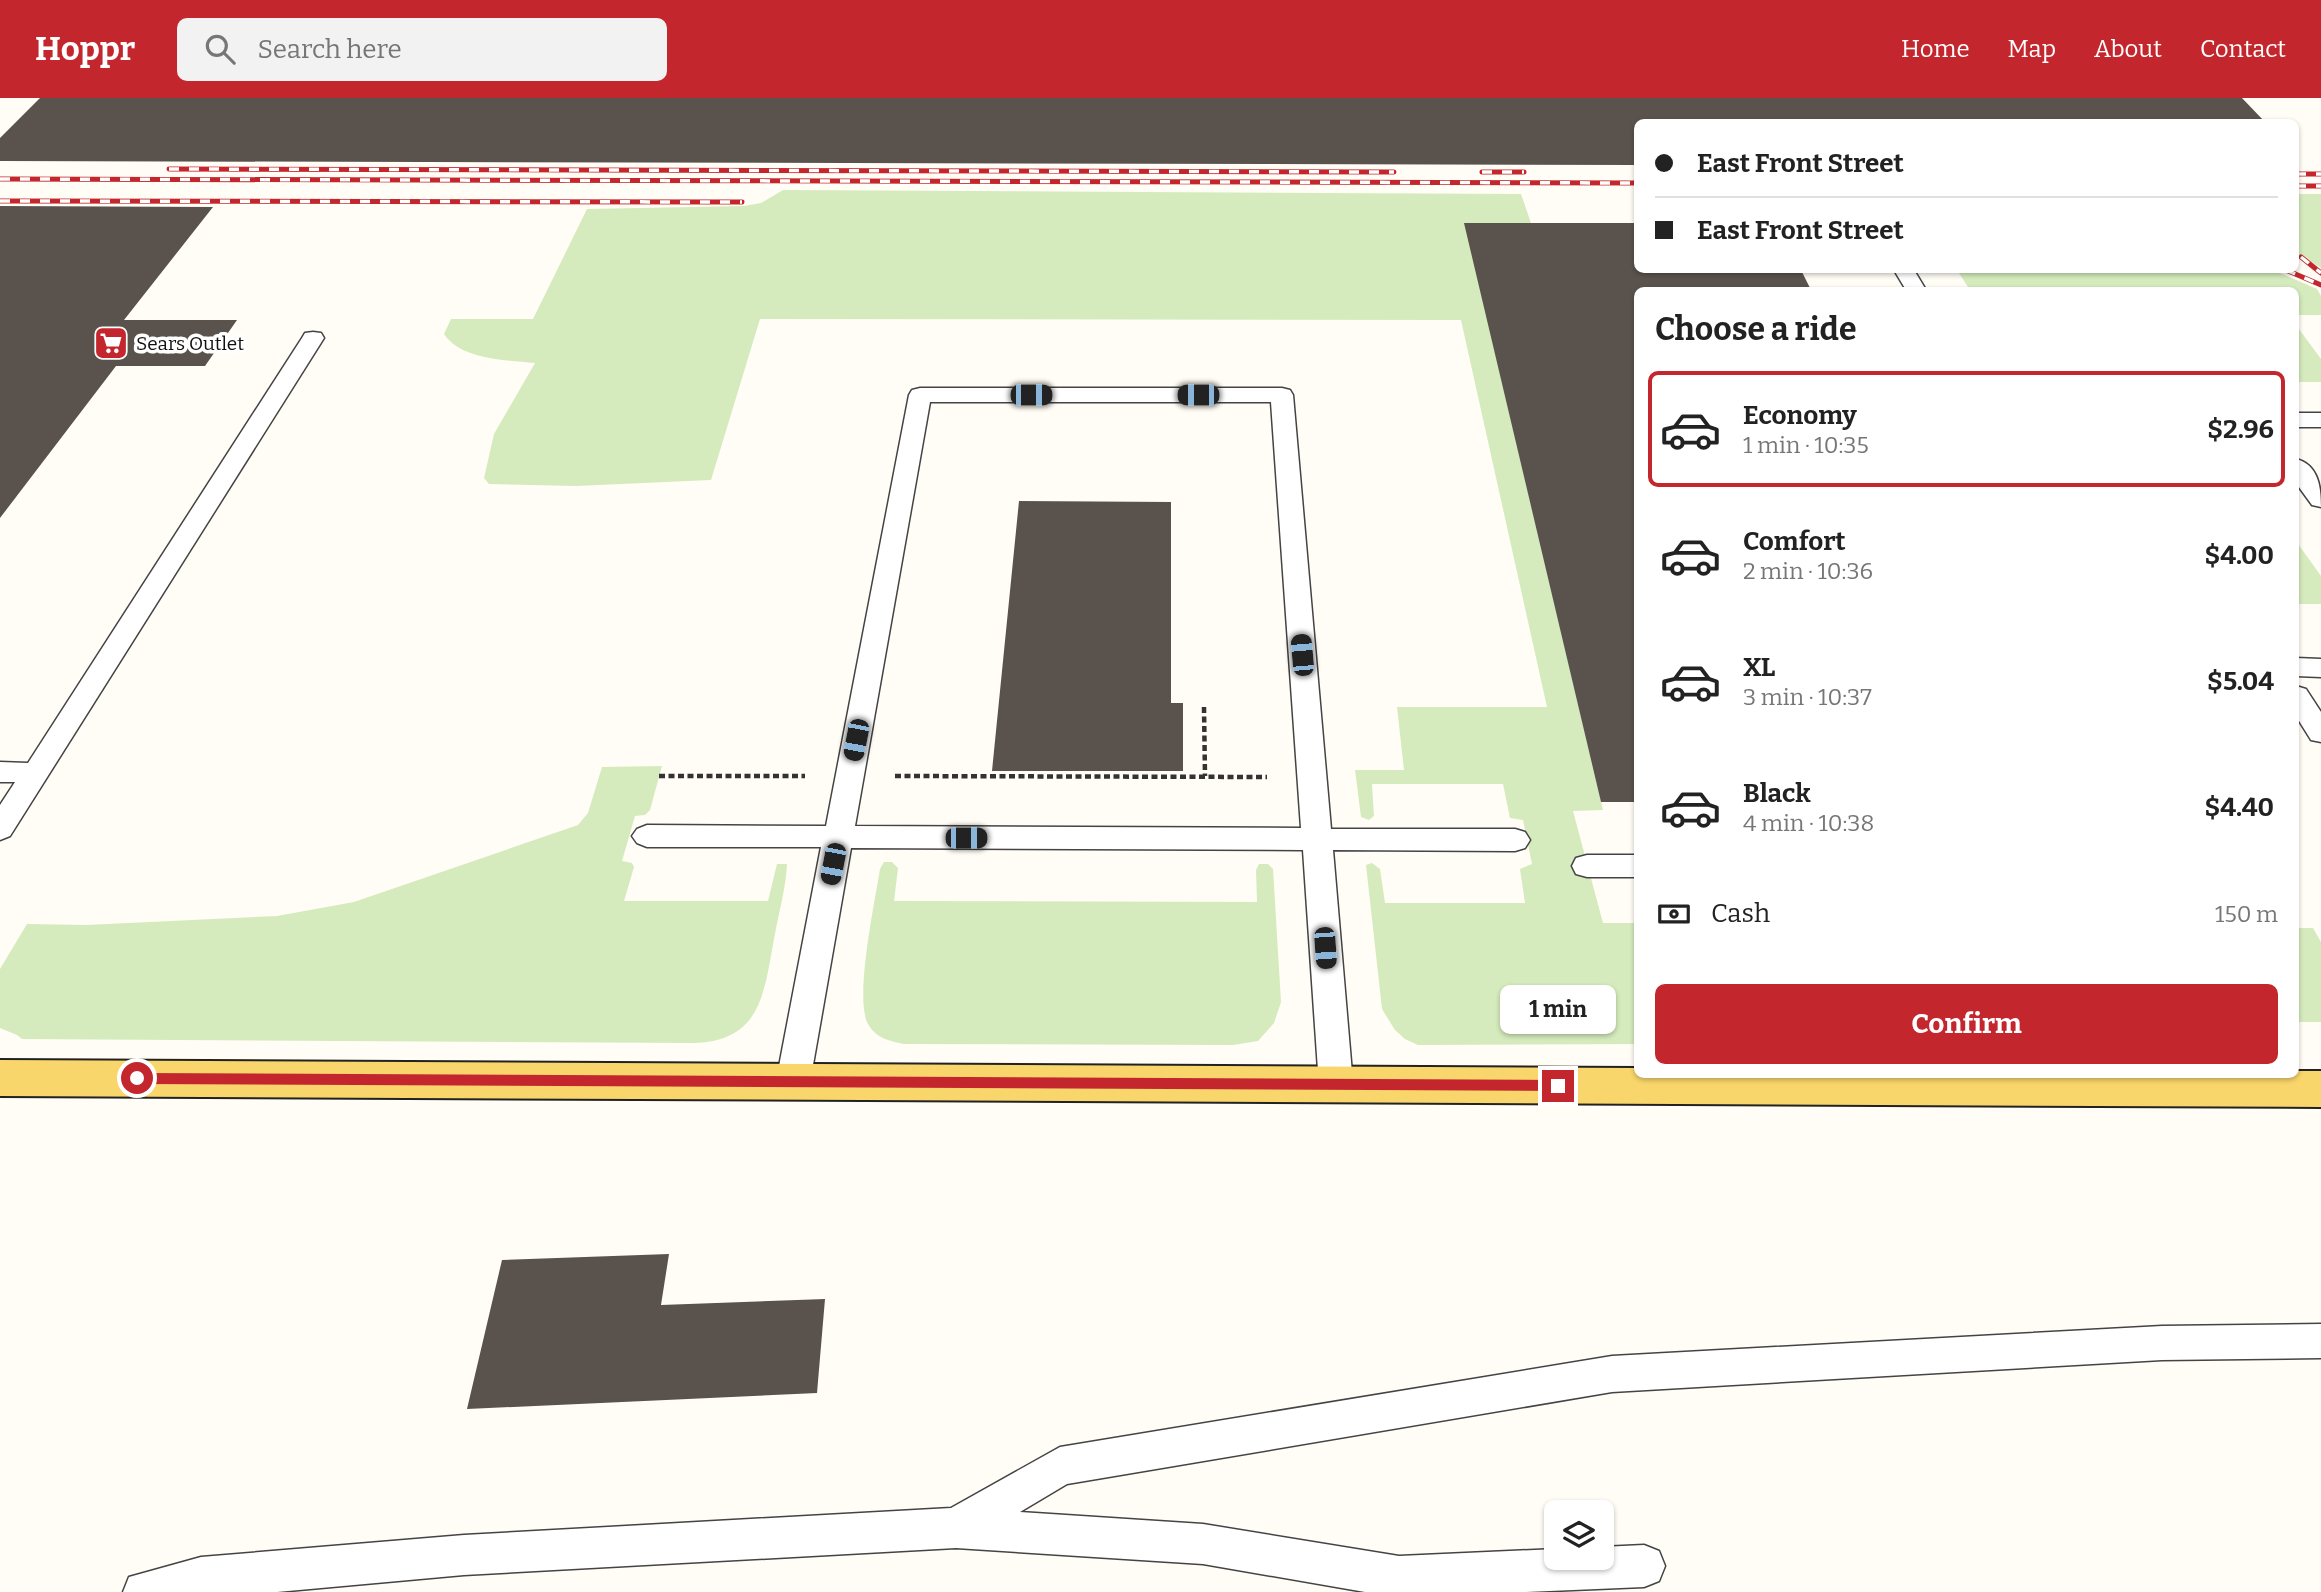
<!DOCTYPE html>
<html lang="en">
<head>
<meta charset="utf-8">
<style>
	body { margin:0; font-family:Bitter,serif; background:#f2f2f2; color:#222; height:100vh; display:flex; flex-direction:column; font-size:26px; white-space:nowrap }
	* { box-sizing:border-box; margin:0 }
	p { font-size:23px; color:#767676 }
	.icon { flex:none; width:38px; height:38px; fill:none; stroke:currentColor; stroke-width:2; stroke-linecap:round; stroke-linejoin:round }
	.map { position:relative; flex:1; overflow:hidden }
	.drawer { position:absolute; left:1634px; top:189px; width:665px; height:791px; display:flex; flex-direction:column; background:#fff; border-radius:10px; box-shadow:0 2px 5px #0004 }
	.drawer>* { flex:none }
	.guide { position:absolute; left:1634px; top:21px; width:665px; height:154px; border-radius:10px; box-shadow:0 2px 5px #0004; display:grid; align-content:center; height:154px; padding:0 21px; background:#fff }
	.buttons { position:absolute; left:1544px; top:1402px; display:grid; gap:14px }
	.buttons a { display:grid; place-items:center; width:70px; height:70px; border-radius:10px; background:#fff; box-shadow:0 2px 5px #0004; font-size:35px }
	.end { position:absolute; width:32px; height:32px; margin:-16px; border:9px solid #c4262e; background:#fff; box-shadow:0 0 0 4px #fff }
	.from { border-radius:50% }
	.bubble { position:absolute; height:49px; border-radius:10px; background:#fff; box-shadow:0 2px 5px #0004; font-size:23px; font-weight:700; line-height:49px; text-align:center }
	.car { position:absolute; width:21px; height:42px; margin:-21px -10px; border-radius:9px; box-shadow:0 0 5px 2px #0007; background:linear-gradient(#222 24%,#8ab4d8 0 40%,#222 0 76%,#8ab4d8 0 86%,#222 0) }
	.guide b { display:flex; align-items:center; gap:24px; height:66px; font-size:26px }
	.guide b+b { border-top:2px solid #e0e0e0 }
	.guide i { width:18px; height:18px; background:#222 }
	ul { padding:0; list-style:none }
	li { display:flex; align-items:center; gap:21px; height:116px; margin:0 14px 10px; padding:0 7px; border:4px solid transparent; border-radius:10px }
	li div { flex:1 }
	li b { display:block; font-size:26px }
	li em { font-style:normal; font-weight:700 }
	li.on { border-color:#c4262e }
	li>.icon { width:63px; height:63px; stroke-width:1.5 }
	h2 { padding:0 21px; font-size:32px; line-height:84px }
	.pay { display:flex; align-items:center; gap:18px; height:77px; padding:0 21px; font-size:26px }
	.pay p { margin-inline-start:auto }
	.cta { display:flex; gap:14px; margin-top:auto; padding:14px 21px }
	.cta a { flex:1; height:80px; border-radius:10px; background:#c4262e; color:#fff; font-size:28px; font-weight:700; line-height:80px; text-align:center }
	header { display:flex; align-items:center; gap:42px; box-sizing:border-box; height:98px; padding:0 35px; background:#c4262e; color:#fff }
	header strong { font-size:33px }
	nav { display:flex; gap:38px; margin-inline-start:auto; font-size:24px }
	.search { width:490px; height:63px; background:#f2f2f2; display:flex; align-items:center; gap:18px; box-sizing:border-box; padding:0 24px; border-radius:10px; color:#767676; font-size:26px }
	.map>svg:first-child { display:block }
</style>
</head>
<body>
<header>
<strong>Hoppr</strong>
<div class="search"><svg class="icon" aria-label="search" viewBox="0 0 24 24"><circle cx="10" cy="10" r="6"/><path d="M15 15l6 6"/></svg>Search here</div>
<nav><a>Home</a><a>Map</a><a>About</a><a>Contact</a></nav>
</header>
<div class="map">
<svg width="2321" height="1494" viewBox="0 0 2321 1494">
	<rect width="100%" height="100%" fill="#fffdf5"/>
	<path fill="#d5ebbd" d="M783 92 1521 96 1531 125 1465 126 1603 712 1573 713 1603 825H1638V946L1418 947 1405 941 1395 932 1382 911 1366 767 1372 765 1380 771 1385 805H1525L1520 771 1532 766 1523 722 1510 720 1503 686H1372L1374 718 1369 722 1361 719 1355 672H1404L1397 609H1547L1461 222 760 221 711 382 576 388 489 386 484 380 494 336 535 265C507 262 461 262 444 236L451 221H533L587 111 744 108 761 105Z
		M2296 96H2321V170L2296 155Z
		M1957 172H2273L2317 191 2321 198V217H2296V192H1970Z
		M2296 227 2321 261V284H2296Z
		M2296 443 2321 478V506H2296Z
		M662 668 650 712 645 717 635 718 622 763 632 765 634 769 624 803H768L777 766H787C786 789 779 814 775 836 764 891 764 943 694 945L22 941 17 937 0 930V871L27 826 86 827 277 818 354 804 578 727 588 715 602 669Z
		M884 764H892L898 770 894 803 1257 804 1256 772 1259 766H1268L1273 771 1281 904 1274 925 1258 943 1233 947 904 946C889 943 876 940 868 926 854 901 875 803 880 771Z
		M2296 830H2313L2321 844V924H2296Z"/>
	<path fill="#5a524d" d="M40 0H2242L2265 24H1638V67L0 63V40Z
		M0 108 213 109 124 222H237L205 268H116L0 420Z
		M1464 125H1638V172H1801L1811 192H1638V704H1601Z
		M1019 403 1171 404V605H1183V673H992Z
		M669 1156 661 1207 825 1201 817 1295 467 1311 502 1162Z"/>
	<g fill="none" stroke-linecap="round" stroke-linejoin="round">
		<g stroke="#444" stroke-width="3">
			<path id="service" d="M1894 172H1914L1926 192H1906Z
				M313 234 321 235 324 240 10 738 0 742V707L15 684H0V664L28 665 302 240 305 235Z
				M920 290H1282L1290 292 1293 297 1331 731H1515L1525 734 1530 742 1525 750 1515 753 1333 752 1353 987 1348 997 1336 1001 1324 997 1319 987 1303 752 851 750 810 984 805 994 793 998 781 994 776 984 821 749H647L637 745 632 738 637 731 647 727 826 728 909 297 912 292ZM930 304H1271L1301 730 855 728Z
				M2296 315H2321V329H2296Z
				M2296 361C2319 367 2321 390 2321 409L2312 407 2296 385Z
				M2296 560 2321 561V579L2296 578Z
				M2296 588 2306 591 2321 614V644L2311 642 2296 618Z
				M1587 757H1638V779H1587L1576 776 1572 768 1576 760Z
				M2321 1226V1260L2162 1262 1612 1294 1067 1386 1020 1414 1203 1426 1399 1458 1556 1451V1460H1601V1449L1644 1447 1659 1453 1665 1468 1659 1483 1644 1489 1526 1494H1365L1203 1466 956 1450 464 1477 277 1494H123L129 1479 201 1459 464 1437 951 1410 1060 1349 1612 1258 2162 1228Z"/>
		</g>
		<g stroke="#222" stroke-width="4">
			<path id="primary" d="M0 962 1638 970V976H2296V973H2321V1009L0 998Z"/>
		</g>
		<path stroke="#333" stroke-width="4.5" stroke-dasharray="6 3.5" stroke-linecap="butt" d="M1204 609 1205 678
			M659 678H805
			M895 678 1267 679"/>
		<use href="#service" fill="#fff" fill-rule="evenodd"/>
		<use href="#primary" fill="#f9d66b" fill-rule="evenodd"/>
		<g stroke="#c4262e" stroke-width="5">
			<path id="rail" d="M169 71 1394 74
				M1482 74H1524
				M2296 76H2321
				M0 81 1638 85
				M2296 88H2321
				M0 103 742 104
				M2301 159 2321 175
				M2286 172 2321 187"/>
		</g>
		<use href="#rail" stroke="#fff" stroke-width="3.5" stroke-dasharray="10" stroke-linecap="butt"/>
	</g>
	<path fill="#c4262e" d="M137 975 1558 982 1564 988 1558 993 137 986 130 980Z"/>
	<defs>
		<g id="supermarket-square" transform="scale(1.75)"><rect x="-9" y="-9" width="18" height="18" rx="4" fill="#c4262e" stroke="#fff"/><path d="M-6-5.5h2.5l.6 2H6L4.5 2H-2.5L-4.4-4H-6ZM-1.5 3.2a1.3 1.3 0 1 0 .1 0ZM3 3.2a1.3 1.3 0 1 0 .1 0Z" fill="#fff"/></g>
	</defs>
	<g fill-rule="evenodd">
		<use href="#supermarket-square" x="111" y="245"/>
	</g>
	<g text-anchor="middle" stroke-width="7" stroke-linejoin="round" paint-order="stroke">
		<g font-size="19" fill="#111" stroke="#fff" text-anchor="start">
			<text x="136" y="252">Sears Outlet</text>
		</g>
	</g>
</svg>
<div class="buttons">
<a><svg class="icon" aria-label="layers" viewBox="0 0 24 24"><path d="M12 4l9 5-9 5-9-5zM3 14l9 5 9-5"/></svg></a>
</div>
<i class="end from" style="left:137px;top:980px"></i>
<i class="end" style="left:1558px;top:988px"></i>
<div class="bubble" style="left:1500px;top:887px;width:116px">1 min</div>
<i class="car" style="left:1031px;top:297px;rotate:90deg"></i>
<i class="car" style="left:1198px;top:297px;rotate:270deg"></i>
<i class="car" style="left:1302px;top:557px;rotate:355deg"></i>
<i class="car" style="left:856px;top:642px;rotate:191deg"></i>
<i class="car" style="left:966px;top:740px;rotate:90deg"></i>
<i class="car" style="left:833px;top:766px;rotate:191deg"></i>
<i class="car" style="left:1325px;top:850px;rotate:176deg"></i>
<div class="guide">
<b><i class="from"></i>East Front Street</b>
<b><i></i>East Front Street</b>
</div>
<section class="drawer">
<h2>Choose a ride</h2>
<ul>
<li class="on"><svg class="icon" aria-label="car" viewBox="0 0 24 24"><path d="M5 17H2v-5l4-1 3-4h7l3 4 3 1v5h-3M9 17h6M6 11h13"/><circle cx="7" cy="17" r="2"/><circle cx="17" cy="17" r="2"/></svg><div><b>Economy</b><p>1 min · 10:35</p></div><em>$2.96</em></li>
<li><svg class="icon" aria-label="car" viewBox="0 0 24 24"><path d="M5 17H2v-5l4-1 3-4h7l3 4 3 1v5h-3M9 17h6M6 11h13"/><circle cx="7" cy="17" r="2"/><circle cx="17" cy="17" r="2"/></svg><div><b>Comfort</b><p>2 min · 10:36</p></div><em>$4.00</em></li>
<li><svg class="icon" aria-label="car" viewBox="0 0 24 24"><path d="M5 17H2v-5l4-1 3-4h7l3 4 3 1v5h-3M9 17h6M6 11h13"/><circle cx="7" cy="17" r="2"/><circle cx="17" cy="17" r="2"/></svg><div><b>XL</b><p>3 min · 10:37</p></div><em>$5.04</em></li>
<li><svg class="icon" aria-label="car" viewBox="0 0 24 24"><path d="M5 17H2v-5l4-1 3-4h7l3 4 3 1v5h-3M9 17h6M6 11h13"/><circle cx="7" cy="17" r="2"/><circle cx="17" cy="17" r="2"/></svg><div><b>Black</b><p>4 min · 10:38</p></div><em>$4.40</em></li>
</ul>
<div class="pay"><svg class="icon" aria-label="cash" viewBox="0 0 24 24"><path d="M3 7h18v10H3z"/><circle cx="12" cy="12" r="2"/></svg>Cash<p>150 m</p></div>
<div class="cta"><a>Confirm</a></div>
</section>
</div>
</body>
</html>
